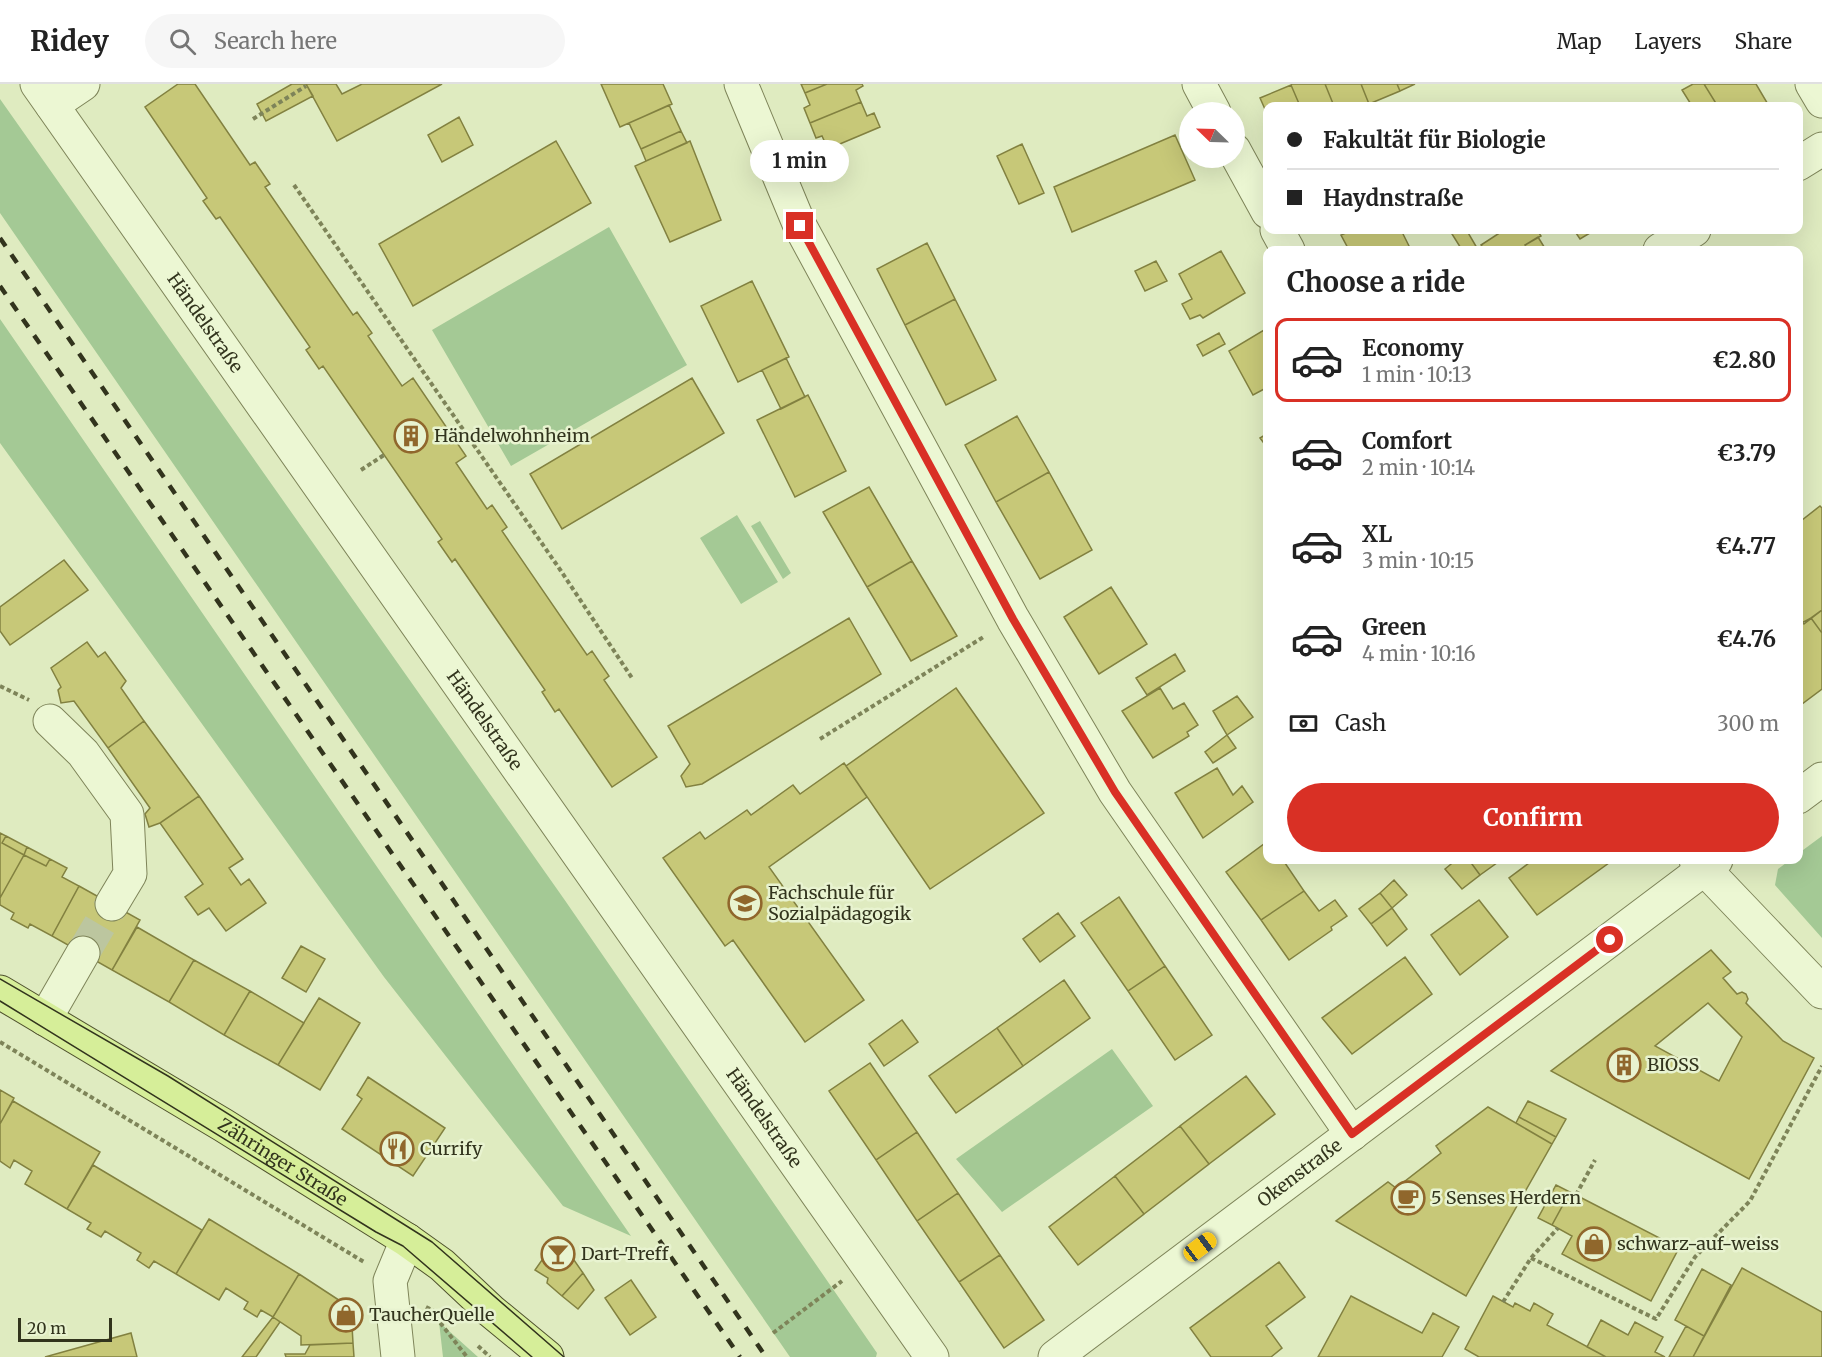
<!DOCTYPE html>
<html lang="en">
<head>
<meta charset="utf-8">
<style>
	body { margin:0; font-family:Merriweather,serif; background:#f6f6f6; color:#222; height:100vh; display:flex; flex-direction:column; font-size:22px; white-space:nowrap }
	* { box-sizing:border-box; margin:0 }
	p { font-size:20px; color:#767676 }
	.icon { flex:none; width:33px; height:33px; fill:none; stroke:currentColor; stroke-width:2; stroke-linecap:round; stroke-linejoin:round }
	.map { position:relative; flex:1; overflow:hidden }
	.sheet { position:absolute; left:1263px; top:162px; width:540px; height:618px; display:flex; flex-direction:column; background:#fff; border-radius:12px; box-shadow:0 6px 24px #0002 }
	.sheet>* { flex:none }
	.hud { position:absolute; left:1263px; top:18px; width:540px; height:132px; border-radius:12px; box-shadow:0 6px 24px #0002; display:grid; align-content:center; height:132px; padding:0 24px; background:#fff }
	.needle { width:39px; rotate:293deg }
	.fabs { position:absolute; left:1179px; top:18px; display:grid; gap:12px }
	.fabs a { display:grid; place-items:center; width:66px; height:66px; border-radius:50%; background:#fff; box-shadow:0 6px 24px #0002; font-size:30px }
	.scale { position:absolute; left:18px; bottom:15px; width:94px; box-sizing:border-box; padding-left:6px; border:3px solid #32341d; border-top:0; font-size:16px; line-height:21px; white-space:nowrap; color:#32341d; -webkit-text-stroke:4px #e8f3d0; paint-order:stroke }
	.end { position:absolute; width:27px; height:27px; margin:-14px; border:8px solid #d93025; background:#fff; box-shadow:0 0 0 3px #fff }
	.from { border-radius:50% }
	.bubble { position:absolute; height:42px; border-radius:21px; background:#fff; box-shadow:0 6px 24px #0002; font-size:20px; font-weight:700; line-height:42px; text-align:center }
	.car { position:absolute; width:18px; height:36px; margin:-18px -9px; border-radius:8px; box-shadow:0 0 4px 2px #0007; background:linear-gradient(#f5c518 24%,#345 0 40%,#f5c518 0 76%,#345 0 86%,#f5c518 0) }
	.hud b { display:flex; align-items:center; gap:21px; height:57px; font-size:22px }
	.hud b+b { border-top:2px solid #e0e0e0 }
	.hud i { width:15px; height:15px; background:#222 }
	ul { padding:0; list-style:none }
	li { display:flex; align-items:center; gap:18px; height:84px; margin:0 12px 9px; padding:0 12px; border:3px solid transparent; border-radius:12px }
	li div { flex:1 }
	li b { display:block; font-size:22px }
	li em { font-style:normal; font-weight:700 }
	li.active { border-color:#d93025 }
	li>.icon { width:54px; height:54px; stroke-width:1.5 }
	h2 { padding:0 24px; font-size:27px; line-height:72px }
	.pay { display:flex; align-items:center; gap:15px; height:66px; padding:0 24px; font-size:22px }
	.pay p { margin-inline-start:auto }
	.action { display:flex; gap:12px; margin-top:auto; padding:12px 24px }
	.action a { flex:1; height:69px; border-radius:36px; background:#d93025; color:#fff; font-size:24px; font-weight:700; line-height:69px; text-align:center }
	header { display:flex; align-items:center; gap:36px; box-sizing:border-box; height:84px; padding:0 30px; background:#fff; border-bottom:2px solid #e0e0e0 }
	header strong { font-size:28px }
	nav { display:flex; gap:33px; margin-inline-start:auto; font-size:21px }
	.search { width:420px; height:54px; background:#f6f6f6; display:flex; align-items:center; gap:15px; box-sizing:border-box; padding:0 21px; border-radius:33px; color:#767676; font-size:22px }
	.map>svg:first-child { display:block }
</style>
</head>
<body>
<header>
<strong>Ridey</strong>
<div class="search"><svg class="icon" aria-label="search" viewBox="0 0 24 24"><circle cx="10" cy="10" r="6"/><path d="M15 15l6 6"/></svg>Search here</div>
<nav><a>Map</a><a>Layers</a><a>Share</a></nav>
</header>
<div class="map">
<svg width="1822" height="1273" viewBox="0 0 1822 1273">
	<rect width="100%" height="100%" fill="#dfebc0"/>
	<path fill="#a4c995" d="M0 15 564 815 877 1269 876 1273H790L0 129Z
		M609 143 687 281 511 382 432 246Z
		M0 235 62 325 631 1152 563 1122 384 893 0 359Z
		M737 431 778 498 741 520 700 454Z
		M760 437 791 489 783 495 751 442Z
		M1822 752V854L1775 801 1778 785 1790 776H1798L1799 769Z
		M1112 965 1153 1022 1002 1128 956 1075Z
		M439 1238 478 1273H443Z"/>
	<path fill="#c7c878" stroke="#828140" stroke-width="1.5" fill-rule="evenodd" d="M178 0H195L250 81 255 78 270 100 265 103 353 231 357 228 372 249 368 252 402 302 413 294 466 372 456 379 487 425 492 421 507 443 502 447 587 571 592 567 609 592 604 596 657 673 612 703 559 625 555 628 542 608 545 606 455 475 452 478 438 458 442 455 323 282 319 285 306 266 310 263 220 133 216 135 203 117 207 114 145 23Z
		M292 0H306L313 12 266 37 257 20Z
		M306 0H336L342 10 362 0H442L337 57Z
		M601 0H663L672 20 620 43Z
		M801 0H827L805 9Z
		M827 0H862L863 2 856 6 861 18 810 39 804 24 810 21 805 9Z
		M1292 0H1325L1334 22H1300L1291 1Z
		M1325 0H1361L1369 20 1363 22H1334Z
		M1361 0H1397L1400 7 1369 20Z
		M1397 0H1415L1400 7Z
		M1693 0H1704L1717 21 1692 22 1682 6Z
		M1704 0H1756L1769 22H1721L1719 19 1717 21Z
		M1291 1 1300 22H1268V32L1260 14Z
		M861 18 867 32 874 29 880 43 828 65 822 52 816 54 810 39Z
		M669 21 681 47 641 65 629 39Z
		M459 33 473 61 442 78 428 51Z
		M681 47 687 59 646 77 641 65Z
		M1175 51 1195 96 1072 148 1054 103Z
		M556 57 591 119 413 222 379 160Z
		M690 57 721 136 670 158 635 82Z
		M1022 60 1044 109 1019 120 997 72Z
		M1353 146H1401L1411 166H1349L1341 151Z
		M1459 146H1470L1467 147 1477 164 1473 166H1462L1452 150Z
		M1504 146H1537L1541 152 1525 161 1529 166H1485L1481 161Z
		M1574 146H1595L1580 155Z
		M1538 153 1546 166H1529L1525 161Z
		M927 159 955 215 905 241 877 185Z
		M1221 167 1245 209 1203 234 1200 231 1190 235 1182 220 1192 215 1179 190Z
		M1156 177 1167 197 1145 207 1135 187Z
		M752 197 789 273 738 298 701 222Z
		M955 215 996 296 946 321 905 241Z
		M1264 246 1268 253V303L1253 311 1229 267Z
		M1219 249 1225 260 1203 272 1197 261Z
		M786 274 805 313 781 325 762 286Z
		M692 294 724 349 562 445 530 390Z
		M808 311 846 387 795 413 757 336Z
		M1017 332 1049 388 996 418 965 361Z
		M1268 349V371H1264L1266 362 1260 354Z
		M1049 388 1092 466 1040 495 996 418Z
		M869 403 912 477 867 503 823 428Z
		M1820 422 1822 424V526L1804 540 1798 532V433L1802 436Z
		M64 476 88 506 10 561 0 547V523Z
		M912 477 957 552 911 577 867 503Z
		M1111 503 1147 560 1099 590 1064 533Z
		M1822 526V549L1811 534Z
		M849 534 881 590 702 700 686 703 681 692 690 680 668 642Z
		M1811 534 1822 549V605L1798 623V541Z
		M87 558 98 573 105 568 126 597 121 604 144 637 108 664 74 617 61 619 58 606 61 603 51 584Z
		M1175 570 1185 587 1147 611 1136 594Z
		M956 604 1044 729 930 805 846 682Z
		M1160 604 1173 625 1184 619 1198 641 1187 648 1189 652 1153 674 1122 627Z
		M1237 612 1253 633 1227 651 1213 627Z
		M144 637 199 712 160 739 149 743 145 730 150 724 108 664Z
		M1227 651 1236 664 1213 679 1205 668Z
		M844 679 867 713 769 783 864 916 805 958 733 856 725 862 663 774 700 748 705 755 747 726 751 731 793 701 800 710Z
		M1217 684 1233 711 1242 702 1253 718 1203 754 1175 709Z
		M199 712 243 775 229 784 241 801 249 795 266 819 226 847 209 824 198 831 185 813 203 800 160 739Z
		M0 749 6 752 2 759 24 771 0 814Z
		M6 752 27 763 24 771 2 759Z
		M1268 757V776H1283L1304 807 1261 836 1226 788Z
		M27 763 50 775 46 782 24 771Z
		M24 771 46 782 50 775 67 784 62 793 79 802 52 852 30 840 28 844 11 835 14 829 0 821V814Z
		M1456 776H1469L1480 791 1462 805 1445 785Z
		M1469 776H1501L1480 791Z
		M1533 776H1613L1537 831 1509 794Z
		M1394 796 1407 811 1392 824 1380 809Z
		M79 802 140 836 112 886 52 852Z
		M1304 807 1319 827 1335 816 1347 832 1331 843 1332 846 1289 876 1261 836Z
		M1380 809 1392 824 1371 840 1359 825Z
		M1119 813 1165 882 1128 907 1081 839Z
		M1479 816 1508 853 1460 891 1431 851Z
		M1392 824 1407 845 1387 862 1371 840Z
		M1058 829 1075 852 1040 878 1023 855Z
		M137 843 194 876 169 918 112 886Z
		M301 862 325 875 306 908 282 894Z
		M1711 866 1731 888 1723 894 1737 910 1742 908 1746 910 1748 915 1746 919 1783 957 1814 974 1749 1095 1551 987ZM1708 919 1742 953 1719 997 1655 962Z
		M1405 873 1432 910 1352 970 1322 934Z
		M194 876 250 907 224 951 169 918Z
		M1165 882 1212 951 1175 976 1128 907Z
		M1064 896 1090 934 1023 982 997 944Z
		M250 907 304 939 278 981 224 951Z
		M319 914 360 939 320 1006 278 981Z
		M902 936 918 958 884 982 869 960Z
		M997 944 1023 982 956 1029 929 992Z
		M870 979 917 1048 876 1076 829 1007Z
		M1246 992 1275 1030 1209 1080 1180 1042Z
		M368 993 445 1044 413 1092 342 1045 362 1015 357 1011Z
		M0 1006 14 1014 0 1040Z
		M13 1017 100 1068 67 1125 25 1100 32 1087 14 1076 10 1084 0 1077V1040Z
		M1528 1017 1566 1035 1556 1053 1519 1033Z
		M1488 1023 1552 1060 1466 1212 1336 1137 1388 1098 1396 1104 1441 1069 1436 1062Z
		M1519 1033 1556 1053 1552 1060 1516 1039Z
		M1180 1042 1209 1080 1144 1130 1115 1092Z
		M917 1048 958 1109 917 1137 876 1076Z
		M93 1081 202 1146 176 1190 154 1177 149 1184 137 1176 141 1169 105 1147 101 1153 87 1145 91 1139 67 1125Z
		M1115 1092 1144 1130 1078 1181 1049 1143Z
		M1556 1101 1570 1108 1552 1141 1538 1134Z
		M1570 1108 1679 1164 1651 1217 1562 1170 1572 1152 1552 1141Z
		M958 1109 1000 1171 959 1198 917 1137Z
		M209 1135 299 1190 273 1233 261 1226 257 1233 244 1225 248 1218 226 1204 219 1216 176 1190Z
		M558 1153 583 1189 562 1212 547 1199 548 1194 535 1186Z
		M1000 1171 1044 1236 1004 1264 959 1198Z
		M1279 1178 1305 1213 1266 1242 1282 1264 1271 1273H1211L1190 1244Z
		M1742 1184 1822 1228V1273H1693Z
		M1702 1185 1731 1201 1704 1252 1675 1236Z
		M583 1189 594 1206 578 1225 562 1212Z
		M299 1190 351 1224 353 1259 301 1261V1252L273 1233Z
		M631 1196 656 1233 630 1251 605 1214Z
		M1351 1212 1422 1249 1433 1229 1459 1243 1442 1273H1318Z
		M1493 1212 1513 1223 1515 1219 1530 1227 1534 1219 1553 1230 1547 1241 1606 1273H1479L1465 1265Z
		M273 1233 280 1238 256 1273H242Z
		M1601 1236 1628 1251 1635 1238 1663 1253 1655 1268 1665 1273H1606L1587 1263Z
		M1686 1242 1704 1252 1693 1273H1669Z
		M131 1249 137 1273H45Z
		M353 1259 354 1273H286L285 1270H305L310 1261Z"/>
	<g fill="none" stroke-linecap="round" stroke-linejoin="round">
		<path stroke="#bcc69f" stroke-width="33" stroke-dasharray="33 16" stroke-linecap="butt" d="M83 869 112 820"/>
		<g stroke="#7e8459" stroke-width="35">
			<g id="minor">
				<path id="s1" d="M37 0 932 1273"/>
				<path d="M741 0 800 142 1013 535 1115 708 1352 1050"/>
				<path d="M1199 0 1214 28"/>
				<path d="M1812 0 1822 17"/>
				<path d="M52 21 83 0"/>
				<path d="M1234 66 1268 128"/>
				<path d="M1798 80 1822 65"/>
				<path d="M1277 146 1288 166"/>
				<path d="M1660 166 1694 146"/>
				<path d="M50 637 83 669 127 730 130 790 112 820"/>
				<path d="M1798 713 1822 695"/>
				<path d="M1696 776 1822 908"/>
				<path d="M45 935 83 869"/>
				<path d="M398 1273 390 1197 407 1156"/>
				<path id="s2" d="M1055 1273 1716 776"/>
			</g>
		</g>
		<g stroke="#4f512d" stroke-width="35">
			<g id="major">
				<path id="s3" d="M0 908 223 1041 407 1156 442 1181 491 1227 547 1273"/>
			</g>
		</g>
		<path stroke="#7e8459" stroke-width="4" stroke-dasharray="4.5 3" stroke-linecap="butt" d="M253 35 306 2
			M294 101 561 487 632 594
			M361 386 384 371
			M0 602 29 616
			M820 655 985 552
			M0 958 364 1178
			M1576 1111 1595 1076
			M1531 1174 1656 1235 1695 1173 1750 1117 1822 982
			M1503 1218 1531 1174 1558 1144
			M426 1223 446 1233
			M431 1227 467 1273
			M773 1249 842 1197
			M478 1262 490 1273"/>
		<use href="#minor" stroke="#ecf7d3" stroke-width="33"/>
		<use href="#major" stroke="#d6ee99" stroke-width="33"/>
		<path stroke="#32341d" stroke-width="1.5" d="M0 895 168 992 432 1158 564 1273
			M0 917 376 1148 403 1162 532 1273"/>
		<path stroke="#32341d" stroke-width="4.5" stroke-dasharray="10 10" stroke-linecap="butt" d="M0 154 766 1273
			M0 202 740 1273"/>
	</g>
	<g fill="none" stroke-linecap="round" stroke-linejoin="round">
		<path stroke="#d93025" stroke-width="8" d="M800 142 1013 535 1115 708 1352 1050 1610 856"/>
	</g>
	<defs>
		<g id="building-ring" transform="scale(1.725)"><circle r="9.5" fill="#e8f3d0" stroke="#90672c" stroke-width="1.5"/><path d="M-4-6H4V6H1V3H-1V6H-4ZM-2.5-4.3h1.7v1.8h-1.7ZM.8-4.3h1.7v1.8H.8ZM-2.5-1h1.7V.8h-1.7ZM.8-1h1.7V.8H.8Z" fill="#90672c"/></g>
		<g id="school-ring" transform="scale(1.725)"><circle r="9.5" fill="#e8f3d0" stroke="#90672c" stroke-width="1.5"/><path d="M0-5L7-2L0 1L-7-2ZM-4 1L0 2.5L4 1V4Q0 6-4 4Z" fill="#90672c"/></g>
		<g id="restaurant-ring" transform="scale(1.725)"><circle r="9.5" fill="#e8f3d0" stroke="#90672c" stroke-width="1.5"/><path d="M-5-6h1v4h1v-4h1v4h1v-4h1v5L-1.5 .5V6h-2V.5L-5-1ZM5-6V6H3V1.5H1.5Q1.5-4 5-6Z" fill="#90672c"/></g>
		<g id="cafe-ring" transform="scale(1.725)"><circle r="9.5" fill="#e8f3d0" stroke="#90672c" stroke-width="1.5"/><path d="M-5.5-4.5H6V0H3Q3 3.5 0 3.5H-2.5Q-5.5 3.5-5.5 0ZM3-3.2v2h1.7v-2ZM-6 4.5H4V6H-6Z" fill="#90672c"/></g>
		<g id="shop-ring" transform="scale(1.725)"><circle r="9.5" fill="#e8f3d0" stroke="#90672c" stroke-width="1.5"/><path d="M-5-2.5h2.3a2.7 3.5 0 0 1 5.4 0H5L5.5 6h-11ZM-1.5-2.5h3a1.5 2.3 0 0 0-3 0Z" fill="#90672c"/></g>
		<g id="bar-ring" transform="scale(1.725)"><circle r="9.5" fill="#e8f3d0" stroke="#90672c" stroke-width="1.5"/><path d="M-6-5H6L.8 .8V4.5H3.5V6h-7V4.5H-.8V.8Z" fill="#90672c"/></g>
	</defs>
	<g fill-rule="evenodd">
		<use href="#building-ring" x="411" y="352"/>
		<use href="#school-ring" x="745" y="819"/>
		<use href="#building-ring" x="1624" y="981"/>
		<use href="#restaurant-ring" x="397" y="1065"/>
		<use href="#cafe-ring" x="1408" y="1114"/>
		<use href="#shop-ring" x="1594" y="1160"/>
		<use href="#bar-ring" x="558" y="1170"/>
		<use href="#shop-ring" x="346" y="1231"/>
	</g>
	<g text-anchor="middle" stroke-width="5" stroke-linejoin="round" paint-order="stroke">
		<g font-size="18" fill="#32341d" stroke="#e8f3d0">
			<text dy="6" stroke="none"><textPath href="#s1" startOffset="292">Händelstraße</textPath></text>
			<text dy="6" stroke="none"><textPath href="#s1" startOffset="778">Händelstraße</textPath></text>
			<text dy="6" stroke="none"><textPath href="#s1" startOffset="1264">Händelstraße</textPath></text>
			<text dy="6" stroke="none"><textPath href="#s3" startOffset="330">Zähringer Straße</textPath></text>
			<text dy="6" stroke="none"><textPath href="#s2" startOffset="306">Okenstraße</textPath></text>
		</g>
		<g font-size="18" fill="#32341d" stroke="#e8f3d0" text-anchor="start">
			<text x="434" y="358">Händelwohnheim</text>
			<text x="768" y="815">Fachschule für<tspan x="768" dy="21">Sozialpädagogik</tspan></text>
			<text x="1647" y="987">BIOSS</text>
			<text x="420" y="1071">Currify</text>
			<text x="1431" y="1120">5 Senses Herdern</text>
			<text x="1617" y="1166">schwarz-auf-weiss</text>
			<text x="581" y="1176">Dart-Treff</text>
			<text x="369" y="1237">TaucherQuelle</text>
		</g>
	</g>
</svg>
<div class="fabs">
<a><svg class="needle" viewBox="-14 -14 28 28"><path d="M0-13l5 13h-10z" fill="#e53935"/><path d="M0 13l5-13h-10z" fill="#767676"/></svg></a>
</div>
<div class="scale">20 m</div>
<i class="end from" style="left:1610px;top:856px"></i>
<i class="end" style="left:800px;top:142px"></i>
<div class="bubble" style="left:750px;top:56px;width:99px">1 min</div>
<i class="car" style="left:1200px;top:1163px;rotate:53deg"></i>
<div class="hud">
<b><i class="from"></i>Fakultät für Biologie</b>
<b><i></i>Haydnstraße</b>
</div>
<section class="sheet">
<h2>Choose a ride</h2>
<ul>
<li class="active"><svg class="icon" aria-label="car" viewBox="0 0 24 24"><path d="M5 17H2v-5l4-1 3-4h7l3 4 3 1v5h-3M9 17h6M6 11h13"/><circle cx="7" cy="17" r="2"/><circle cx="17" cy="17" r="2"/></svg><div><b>Economy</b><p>1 min · 10:13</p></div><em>€2.80</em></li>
<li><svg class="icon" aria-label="car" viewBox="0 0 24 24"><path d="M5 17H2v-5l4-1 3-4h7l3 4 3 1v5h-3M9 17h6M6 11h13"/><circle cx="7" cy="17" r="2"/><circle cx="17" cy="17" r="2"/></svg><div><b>Comfort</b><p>2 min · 10:14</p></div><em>€3.79</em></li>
<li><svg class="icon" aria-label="car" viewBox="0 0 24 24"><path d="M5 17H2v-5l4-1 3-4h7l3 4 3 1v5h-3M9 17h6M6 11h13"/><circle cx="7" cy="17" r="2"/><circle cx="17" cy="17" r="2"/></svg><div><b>XL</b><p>3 min · 10:15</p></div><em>€4.77</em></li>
<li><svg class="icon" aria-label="car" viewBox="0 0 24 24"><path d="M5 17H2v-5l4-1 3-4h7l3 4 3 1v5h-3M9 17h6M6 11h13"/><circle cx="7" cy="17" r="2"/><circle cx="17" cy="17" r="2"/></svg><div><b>Green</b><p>4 min · 10:16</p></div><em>€4.76</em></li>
</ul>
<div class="pay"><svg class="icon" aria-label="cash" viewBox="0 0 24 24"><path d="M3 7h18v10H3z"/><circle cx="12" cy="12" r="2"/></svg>Cash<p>300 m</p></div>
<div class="action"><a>Confirm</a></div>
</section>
</div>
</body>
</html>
